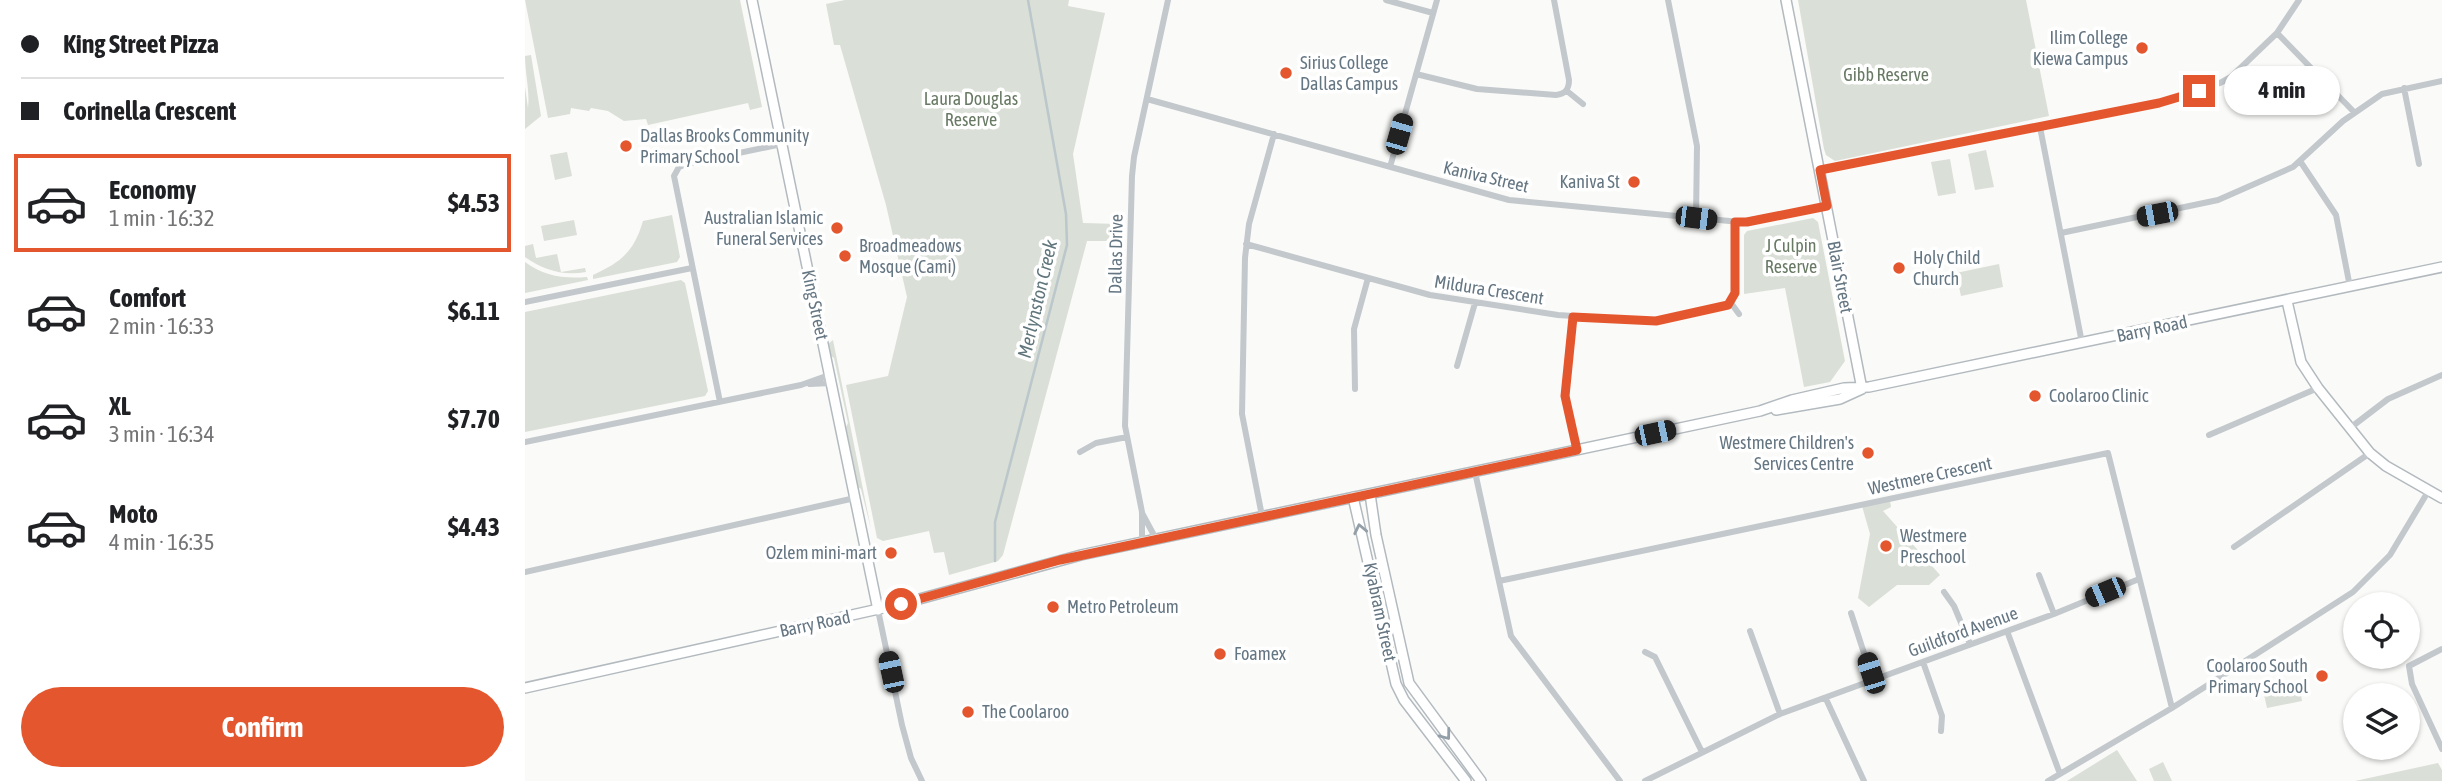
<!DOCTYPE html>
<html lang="en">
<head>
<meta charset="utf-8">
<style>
	body { margin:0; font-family:"Asap Condensed",sans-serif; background:#f2f2f2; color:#202124; height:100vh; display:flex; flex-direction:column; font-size:26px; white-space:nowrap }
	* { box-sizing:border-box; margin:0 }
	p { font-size:23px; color:#757577 }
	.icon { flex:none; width:38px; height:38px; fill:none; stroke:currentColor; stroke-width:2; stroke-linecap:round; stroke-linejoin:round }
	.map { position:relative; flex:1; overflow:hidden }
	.sheet { display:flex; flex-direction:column; background:#fff; width:525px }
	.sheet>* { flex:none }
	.guide { display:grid; align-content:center; height:154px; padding:0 21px; background:#fff }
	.controls { position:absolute; left:1818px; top:592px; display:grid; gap:14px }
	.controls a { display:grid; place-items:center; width:77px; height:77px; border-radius:50%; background:#fff; box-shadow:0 2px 5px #0004; font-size:35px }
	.end { position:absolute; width:32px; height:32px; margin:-16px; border:9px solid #e4572e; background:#fff; box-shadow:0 0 0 4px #fff }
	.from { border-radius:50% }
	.bubble { position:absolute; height:49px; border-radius:24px; background:#fff; box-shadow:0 2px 5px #0004; font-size:23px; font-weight:700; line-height:49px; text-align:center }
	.car { position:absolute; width:21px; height:42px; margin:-21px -10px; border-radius:9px; box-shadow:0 0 5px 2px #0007; background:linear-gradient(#222 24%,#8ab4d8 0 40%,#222 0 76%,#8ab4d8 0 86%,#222 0) }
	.guide b { display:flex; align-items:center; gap:24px; height:66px; font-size:26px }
	.guide b+b { border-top:2px solid #e0e0e0 }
	.guide i { width:18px; height:18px; background:#202124 }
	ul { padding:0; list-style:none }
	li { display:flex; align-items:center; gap:21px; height:98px; margin:0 14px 10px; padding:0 7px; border:4px solid transparent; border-radius:0px }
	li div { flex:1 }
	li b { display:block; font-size:26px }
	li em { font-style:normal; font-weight:700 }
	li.on { border-color:#e4572e }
	li>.icon { width:63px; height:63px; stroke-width:1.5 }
	.button { display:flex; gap:14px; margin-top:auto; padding:14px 21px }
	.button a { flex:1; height:80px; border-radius:42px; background:#e4572e; color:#fff; font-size:28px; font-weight:700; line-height:80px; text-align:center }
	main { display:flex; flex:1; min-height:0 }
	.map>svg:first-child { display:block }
</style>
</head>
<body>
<main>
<section class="sheet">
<div class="guide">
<b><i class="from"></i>King Street Pizza</b>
<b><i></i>Corinella Crescent</b>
</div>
<ul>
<li class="on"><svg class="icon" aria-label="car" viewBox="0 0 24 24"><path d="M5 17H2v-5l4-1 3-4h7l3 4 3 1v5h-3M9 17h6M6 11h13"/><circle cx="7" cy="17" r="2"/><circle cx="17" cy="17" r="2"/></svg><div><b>Economy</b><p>1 min · 16:32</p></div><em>$4.53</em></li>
<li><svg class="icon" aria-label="car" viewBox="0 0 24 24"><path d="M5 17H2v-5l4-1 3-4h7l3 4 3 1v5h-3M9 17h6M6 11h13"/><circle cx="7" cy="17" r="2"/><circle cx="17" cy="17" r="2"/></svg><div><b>Comfort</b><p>2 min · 16:33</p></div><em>$6.11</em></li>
<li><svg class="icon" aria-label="car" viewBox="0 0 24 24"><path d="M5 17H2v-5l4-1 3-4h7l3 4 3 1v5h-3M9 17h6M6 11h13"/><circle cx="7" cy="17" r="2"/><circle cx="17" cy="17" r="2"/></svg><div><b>XL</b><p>3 min · 16:34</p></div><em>$7.70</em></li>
<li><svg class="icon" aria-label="car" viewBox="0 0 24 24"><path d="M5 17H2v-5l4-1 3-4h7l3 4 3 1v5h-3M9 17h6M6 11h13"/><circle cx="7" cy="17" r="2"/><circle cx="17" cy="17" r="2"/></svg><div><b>Moto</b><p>4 min · 16:35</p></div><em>$4.43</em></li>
</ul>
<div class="button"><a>Confirm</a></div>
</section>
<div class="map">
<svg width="1917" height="781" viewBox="0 0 1917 781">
	<rect width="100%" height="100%" fill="#fafaf8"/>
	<path fill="#dadfd7" d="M0 0H215L237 107 225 110 223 103 123 125 121 119 99 121 83 111 66 108 64 111 46 108 45 114 23 118Z
		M320 0H544L543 6 580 13 548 154 558 223 593 224 592 241H562L478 555 473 561 424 575 419 552 409 553 404 531 358 541 352 538 321 385 363 376 382 297 361 205 315 45H309L301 4Z
		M1273 0H1501L1524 116 1310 161 1301 155 1299 149Z
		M6 55 16 116 0 129V87L3 108C5 91 0 73 0 56Z
		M1461 150 1469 187 1450 190 1443 154Z
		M42 152 47 176 30 180 25 155Z
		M1425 159 1431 193 1413 196 1406 162Z
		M147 215 155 257 152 262 68 279V275C96 262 109 252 118 221Z
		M1288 218 1293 222 1320 361 1305 382 1279 387 1260 288 1219 294V235L1222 231Z
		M49 220 52 235 19 241 16 226Z
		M8 244 11 258 32 254 36 272 60 268 61 272C37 276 19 270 0 257V246Z
		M0 262C19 276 38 279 62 277L63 280 0 293Z
		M1474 264 1478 287 1436 296 1431 273Z
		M156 280 160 283 183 391 180 396 0 432V312Z
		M308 340 346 529 336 489 333 487 321 427 323 423 309 358 306 356 303 344Z
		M1365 500 1366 507 1358 511 1415 575 1404 585H1372L1344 607 1333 598 1345 534 1337 506Z
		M1774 683 1777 701 1742 708 1738 690Z
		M1592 750 1612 781H1542Z
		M1638 762 1647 781H1629L1624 769Z
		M1913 763 1917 770V781H1830Z"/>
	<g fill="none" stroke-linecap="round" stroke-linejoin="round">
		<path stroke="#bbc7cb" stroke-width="2.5" d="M470 561V522L542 245 541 214 503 0"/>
		<g stroke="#b3babf" stroke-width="12">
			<path id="secondary" d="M227 0 353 610
				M1261 0 1337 389
				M1762 301 1776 362 1793 388 1845 453 1861 466 1917 498
				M1251 410 1315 399 1337 389
				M845 494 851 535 884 683 956 781
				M828 497 871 684 879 700 941 781
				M0 688 376 604 556 555 1235 411 1267 400 1319 388 1344 387 1917 267"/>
		</g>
		<path stroke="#c3c8cc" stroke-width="6" d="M861 0 908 13
			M1143 0 1172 146 1171 218
			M1752 33 1829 112
			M891 74 952 89 1031 95C1040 94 1044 90 1044 80L1029 0
			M1879 88 1894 164
			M1042 91 1058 104
			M622 99 984 200 1215 222 1302 206
			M1515 127 1557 343
			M1775 161 1811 215 1825 287
			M865 167 912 0
			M1295 171 1634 103 1695 83 1706 77 1752 33 1774 0
			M1536 233 1693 200 1768 167 1818 121 1857 94 1917 81
			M721 244 905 295 1033 315 1125 321 1197 307 1206 303 1210 293V222
			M0 302 167 268
			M1206 303 1214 314
			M1048 317 1040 390 1052 450
			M932 366 950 303
			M285 384 306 383
			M830 389 829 329 843 278
			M195 402 149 176 154 167 161 164 257 144
			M1825 428 1863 399 1917 375
			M1684 435 1793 388
			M0 442 276 385 304 375
			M555 452 571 443 602 437
			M950 472 986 636 1095 781
			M617 513 631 539
			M737 516 717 414 720 258 724 224 749 134
			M617 542V512L600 426 607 176 609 157 643 0
			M1709 547 1845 453
			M0 572 330 498
			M1514 575 1529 614
			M974 581 1583 453 1647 708
			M1419 592 1429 606 1445 644
			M353 610 377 725 386 758 397 781
			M1326 613 1348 681
			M1225 631 1255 714
			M1482 631 1535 774
			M1917 649 1884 666 1887 684 1917 749
			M1120 652 1130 657 1177 752
			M1398 662 1417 716 1416 731
			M1301 699 1339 781
			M1120 781 1255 714 1529 614 1614 579
			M1523 781 1647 708 1828 592 1865 555 1904 490"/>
		<use href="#secondary" stroke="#fff" stroke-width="9"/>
	</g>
	<defs><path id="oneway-chevron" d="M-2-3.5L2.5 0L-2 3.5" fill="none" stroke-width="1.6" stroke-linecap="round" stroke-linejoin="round" transform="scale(1.75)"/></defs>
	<g stroke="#939fa8">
		<use href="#oneway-chevron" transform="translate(835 529) rotate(-102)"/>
		<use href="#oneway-chevron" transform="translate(921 735) rotate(53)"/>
	</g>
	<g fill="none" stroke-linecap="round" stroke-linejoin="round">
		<path stroke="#e4572e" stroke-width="9" d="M376 604 535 560 1052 450 1040 396 1048 317 1131 321 1203 305 1210 293V222H1222L1302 206 1295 170 1634 103 1674 91"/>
	</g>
	<g fill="#e4572e" stroke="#fff" stroke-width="2.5">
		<circle cx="1617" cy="48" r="7"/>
		<circle cx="761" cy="73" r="7"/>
		<circle cx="101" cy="146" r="7"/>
		<circle cx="1109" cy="182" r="7"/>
		<circle cx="312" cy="228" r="7"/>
		<circle cx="320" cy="256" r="7"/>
		<circle cx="1374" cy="268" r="7"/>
		<circle cx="1510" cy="396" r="7"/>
		<circle cx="1343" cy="453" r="7"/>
		<circle cx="1361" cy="546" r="7"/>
		<circle cx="366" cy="553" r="7"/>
		<circle cx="528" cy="607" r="7"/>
		<circle cx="695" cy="654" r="7"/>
		<circle cx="1797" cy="676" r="7"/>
		<circle cx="443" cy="712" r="7"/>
	</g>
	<g text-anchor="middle" stroke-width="7" stroke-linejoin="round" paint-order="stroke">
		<g font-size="18" fill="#657683" stroke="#fff" text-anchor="start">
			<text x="1603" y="44" text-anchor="end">Ilim College<tspan x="1603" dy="21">Kiewa Campus</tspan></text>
			<text x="775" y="69">Sirius College<tspan x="775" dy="21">Dallas Campus</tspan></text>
			<text x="115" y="142">Dallas Brooks Community<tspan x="115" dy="21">Primary School</tspan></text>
			<text x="1095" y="188" text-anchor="end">Kaniva St</text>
			<text x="298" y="224" text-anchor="end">Australian Islamic<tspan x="298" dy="21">Funeral Services</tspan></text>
			<text x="334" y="252">Broadmeadows<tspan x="334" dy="21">Mosque (Cami)</tspan></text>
			<text x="1388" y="264">Holy Child<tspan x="1388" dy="21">Church</tspan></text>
			<text x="1524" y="402">Coolaroo Clinic</text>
			<text x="1329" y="449" text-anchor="end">Westmere Children's<tspan x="1329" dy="21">Services Centre</tspan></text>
			<text x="1375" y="542">Westmere<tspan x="1375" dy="21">Preschool</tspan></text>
			<text x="352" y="559" text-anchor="end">Ozlem mini-mart</text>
			<text x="542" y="613">Metro Petroleum</text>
			<text x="709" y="660">Foamex</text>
			<text x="1783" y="672" text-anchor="end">Coolaroo South<tspan x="1783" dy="21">Primary School</tspan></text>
			<text x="457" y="718">The Coolaroo</text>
		</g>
		<g font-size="18" fill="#687a64" stroke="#fff">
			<text x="1361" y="81">Gibb Reserve</text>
			<text x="446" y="105">Laura Douglas<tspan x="446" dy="21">Reserve</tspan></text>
			<text x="1266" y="252">J Culpin<tspan x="1266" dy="21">Reserve</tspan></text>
		</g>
		<g font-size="18" fill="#657683" stroke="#fff">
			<text transform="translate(961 177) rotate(13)" y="6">Kaniva Street</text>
			<text transform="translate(591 254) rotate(-89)" y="6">Dallas Drive</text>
			<text transform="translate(1315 277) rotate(79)" y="6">Blair Street</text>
			<text transform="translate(964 290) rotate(9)" y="6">Mildura Crescent</text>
			<text transform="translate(290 305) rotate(78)" y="6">King Street</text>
			<text transform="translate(1627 329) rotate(-12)" y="6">Barry Road</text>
			<text transform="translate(1405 476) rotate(-12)" y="6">Westmere Crescent</text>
			<text transform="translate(855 612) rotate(78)" y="6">Kyabram Street</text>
			<text transform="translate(290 624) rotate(-12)" y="6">Barry Road</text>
			<text transform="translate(1438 632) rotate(-20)" y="6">Guildford Avenue</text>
		</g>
		<g font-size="19" font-style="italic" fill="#60757c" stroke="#fff">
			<text transform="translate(512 299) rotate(-77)" y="7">Merlynston Creek</text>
		</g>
	</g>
</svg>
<div class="controls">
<a><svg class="icon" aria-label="locate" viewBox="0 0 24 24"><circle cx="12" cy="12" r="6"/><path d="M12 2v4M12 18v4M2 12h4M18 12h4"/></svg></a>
<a><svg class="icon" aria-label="layers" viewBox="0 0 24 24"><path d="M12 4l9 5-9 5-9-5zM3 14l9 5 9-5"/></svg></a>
</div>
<i class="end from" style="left:376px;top:604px"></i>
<i class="end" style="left:1674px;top:91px"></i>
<div class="bubble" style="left:1699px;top:66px;width:116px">4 min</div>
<i class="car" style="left:874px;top:134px;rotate:16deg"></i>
<i class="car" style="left:1632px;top:214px;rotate:259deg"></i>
<i class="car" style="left:1171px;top:218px;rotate:97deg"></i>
<i class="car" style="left:1130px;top:433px;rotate:78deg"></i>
<i class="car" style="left:1580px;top:592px;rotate:247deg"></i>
<i class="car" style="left:366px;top:672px;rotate:348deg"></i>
<i class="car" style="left:1346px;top:673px;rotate:342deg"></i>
</div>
</main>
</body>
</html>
